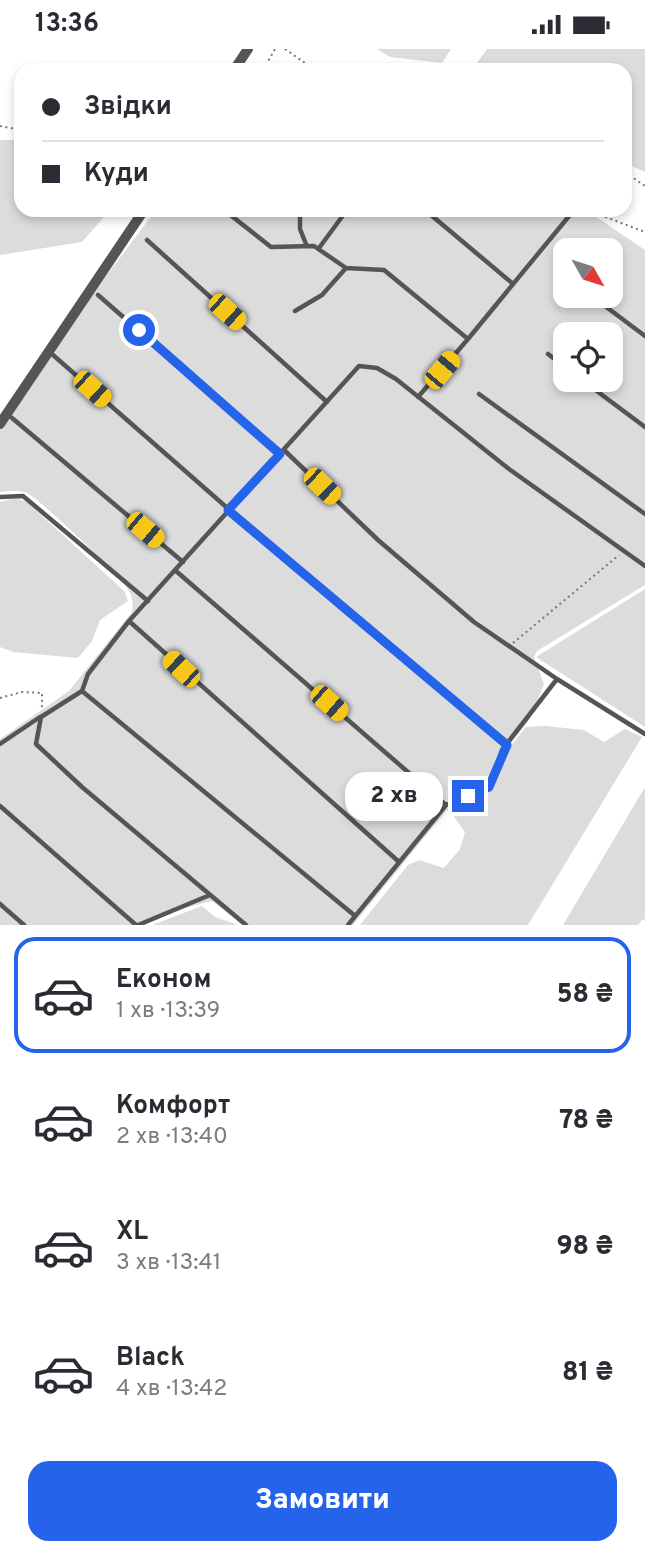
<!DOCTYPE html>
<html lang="uk">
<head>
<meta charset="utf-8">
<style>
	body { margin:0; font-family:Overpass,sans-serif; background:#f7f7f7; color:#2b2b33; height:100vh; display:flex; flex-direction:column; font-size:26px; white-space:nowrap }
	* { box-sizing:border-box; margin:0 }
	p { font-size:23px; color:#7c7c81 }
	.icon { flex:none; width:38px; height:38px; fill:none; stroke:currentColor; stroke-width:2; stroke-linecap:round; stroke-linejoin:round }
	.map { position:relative; height:876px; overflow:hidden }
	.side { display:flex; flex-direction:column; background:#fff; flex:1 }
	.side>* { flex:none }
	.banner { position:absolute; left:14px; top:14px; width:618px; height:154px; border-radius:21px; box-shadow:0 4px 10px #0003; display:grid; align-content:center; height:154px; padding:0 28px; background:#fff }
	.needle { width:46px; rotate:129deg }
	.tools { position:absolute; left:553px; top:189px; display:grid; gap:14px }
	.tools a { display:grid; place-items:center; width:70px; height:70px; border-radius:14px; background:#fff; box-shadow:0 4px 10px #0003; font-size:35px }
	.end { position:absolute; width:32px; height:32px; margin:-16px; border:9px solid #2563eb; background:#fff; box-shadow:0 0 0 4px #fff }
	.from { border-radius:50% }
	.bubble { position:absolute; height:49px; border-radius:21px; background:#fff; box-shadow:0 4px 10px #0003; font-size:23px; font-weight:800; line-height:49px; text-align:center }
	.car { position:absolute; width:21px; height:42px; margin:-21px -10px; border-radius:9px; box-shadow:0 0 5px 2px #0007; background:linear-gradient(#f5c518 24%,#345 0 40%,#f5c518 0 76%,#345 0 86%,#f5c518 0) }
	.banner b { display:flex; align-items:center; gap:24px; height:66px; font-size:26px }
	.banner b+b { border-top:2px solid #e1e1e2 }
	.banner i { width:18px; height:18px; background:#2b2b33 }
	ul { padding:12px 0 0; list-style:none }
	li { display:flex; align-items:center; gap:21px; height:116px; margin:0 14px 10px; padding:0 14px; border:4px solid transparent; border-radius:21px }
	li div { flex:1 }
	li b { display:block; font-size:26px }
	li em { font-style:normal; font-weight:800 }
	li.current { border-color:#2563eb }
	li>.icon { width:63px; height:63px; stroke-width:1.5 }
	.cta { display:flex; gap:14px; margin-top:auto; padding:14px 28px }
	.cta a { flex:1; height:80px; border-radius:21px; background:#2563eb; color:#fff; font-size:28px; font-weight:800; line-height:80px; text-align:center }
	.status { display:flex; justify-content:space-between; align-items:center; height:49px; padding:0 35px; background:#fff; direction:ltr }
	.status svg { height:19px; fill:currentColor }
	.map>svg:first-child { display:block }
</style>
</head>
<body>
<div class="status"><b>13:36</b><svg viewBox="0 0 49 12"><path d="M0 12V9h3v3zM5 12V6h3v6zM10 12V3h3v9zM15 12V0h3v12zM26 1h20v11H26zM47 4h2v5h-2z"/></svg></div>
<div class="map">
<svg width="645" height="876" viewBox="0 0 645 876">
	<rect width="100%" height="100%" fill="#fff"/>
	<path fill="#dcdcdc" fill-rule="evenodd" d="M377 0H451L442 14 390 8Z
		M487 0H645V123L625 114V21H472Z
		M0 91H21V161H110L82 193 0 206Z
		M156 161H586L645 201V536L537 602 534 608 544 635 530 670 504 703 491 738 446 762 353 876H243L212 852 169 863 144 876H0V690L69 642 132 563C133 556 133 549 129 542 123 529 41 451 27 444 20 441 8 442 0 443V365L62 275 106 227ZM565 201H611V247H565ZM565 285H611V331H565Z
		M15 449 27 453 125 543 128 552 100 571 92 592 78 609 13 603 0 598V453Z
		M645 540V678L536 608Z
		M546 677 584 681 604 693 625 680 642 688 528 876H360L408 816 419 811 444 819 460 800 465 783 452 765 493 738 505 704 526 678Z
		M645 738V872L643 870 638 876H563Z
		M202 857 215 868 238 876H152Z"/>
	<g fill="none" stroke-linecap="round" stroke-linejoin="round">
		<path stroke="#777" stroke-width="2" stroke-dasharray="2 3.5" stroke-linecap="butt" d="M285 0 315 21
			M263 21 275 0
			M0 77 21 81
			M625 123 645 137
			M579 162 587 161 645 183
			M513 594 619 506
			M0 649 22 643 42 644V660"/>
		<path stroke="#555" stroke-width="4.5" d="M224 161 271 198 314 197 346 219
			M300 161V180L306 195
			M425 161 512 234
			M147 191 327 353
			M319 199 347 161
			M98 246 280 405
			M597 251 645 287
			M295 262 322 246 346 219 384 221 468 290 574 161
			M548 305 565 318
			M53 306 339 557 507 696
			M582 331 645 378
			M479 345 645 465
			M418 348 468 290
			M12 369 183 513
			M284 401 378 491 474 573 557 630
			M0 448 23 447 148 552
			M176 522 446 756
			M129 572 398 812
			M82 642 354 866
			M0 695 40 668
			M0 757 136 876
			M0 855 24 876
			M138 876 210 846
			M246 876 82 738 36 695 41 668 82 642 88 625 129 572 359 317 377 319 396 330 509 420 645 517
			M348 876 446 756 489 738 502 701 557 630 645 685"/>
		<path stroke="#555" stroke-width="10" d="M234 21 248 0
			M0 375 144 161"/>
	</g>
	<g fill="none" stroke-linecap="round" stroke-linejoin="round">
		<path stroke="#2563eb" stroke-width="9" d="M139 281 280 405 228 461 507 696 489 738 468 747"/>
	</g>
</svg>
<div class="tools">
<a><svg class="needle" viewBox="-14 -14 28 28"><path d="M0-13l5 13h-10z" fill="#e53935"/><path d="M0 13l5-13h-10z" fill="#7c7c81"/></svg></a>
<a><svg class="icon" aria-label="locate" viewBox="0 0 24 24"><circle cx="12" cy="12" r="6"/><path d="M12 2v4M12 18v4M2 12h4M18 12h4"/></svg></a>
</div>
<i class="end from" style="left:139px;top:281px"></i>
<i class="end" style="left:468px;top:747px"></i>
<div class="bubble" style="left:345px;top:723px;width:98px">2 хв</div>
<i class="car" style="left:227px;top:263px;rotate:132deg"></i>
<i class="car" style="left:442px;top:321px;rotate:40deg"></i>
<i class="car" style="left:92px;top:340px;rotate:132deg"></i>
<i class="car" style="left:322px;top:437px;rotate:134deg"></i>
<i class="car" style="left:145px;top:481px;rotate:130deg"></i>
<i class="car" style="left:181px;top:620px;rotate:313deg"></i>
<i class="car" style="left:329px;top:654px;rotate:131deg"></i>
<div class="banner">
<b><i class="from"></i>Звідки</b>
<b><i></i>Куди</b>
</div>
</div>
<section class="side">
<ul>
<li class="current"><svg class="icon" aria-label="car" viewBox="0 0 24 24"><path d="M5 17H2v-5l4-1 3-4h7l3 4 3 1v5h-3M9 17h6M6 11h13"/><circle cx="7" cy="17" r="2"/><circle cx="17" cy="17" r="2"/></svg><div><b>Економ</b><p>1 хв · 13:39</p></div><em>58 ₴</em></li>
<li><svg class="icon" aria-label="car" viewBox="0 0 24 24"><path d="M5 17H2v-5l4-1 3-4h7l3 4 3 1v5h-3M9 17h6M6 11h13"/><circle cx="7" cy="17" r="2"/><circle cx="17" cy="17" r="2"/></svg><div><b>Комфорт</b><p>2 хв · 13:40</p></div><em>78 ₴</em></li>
<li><svg class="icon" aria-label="car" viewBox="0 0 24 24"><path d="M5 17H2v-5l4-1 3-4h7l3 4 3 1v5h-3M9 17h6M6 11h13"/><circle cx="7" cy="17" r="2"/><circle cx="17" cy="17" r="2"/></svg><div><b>XL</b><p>3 хв · 13:41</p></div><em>98 ₴</em></li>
<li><svg class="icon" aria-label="car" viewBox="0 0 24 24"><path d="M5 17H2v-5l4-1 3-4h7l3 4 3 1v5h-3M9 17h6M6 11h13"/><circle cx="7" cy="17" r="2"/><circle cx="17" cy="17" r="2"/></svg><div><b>Black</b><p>4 хв · 13:42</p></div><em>81 ₴</em></li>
</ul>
<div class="cta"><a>Замовити</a></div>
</section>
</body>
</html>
